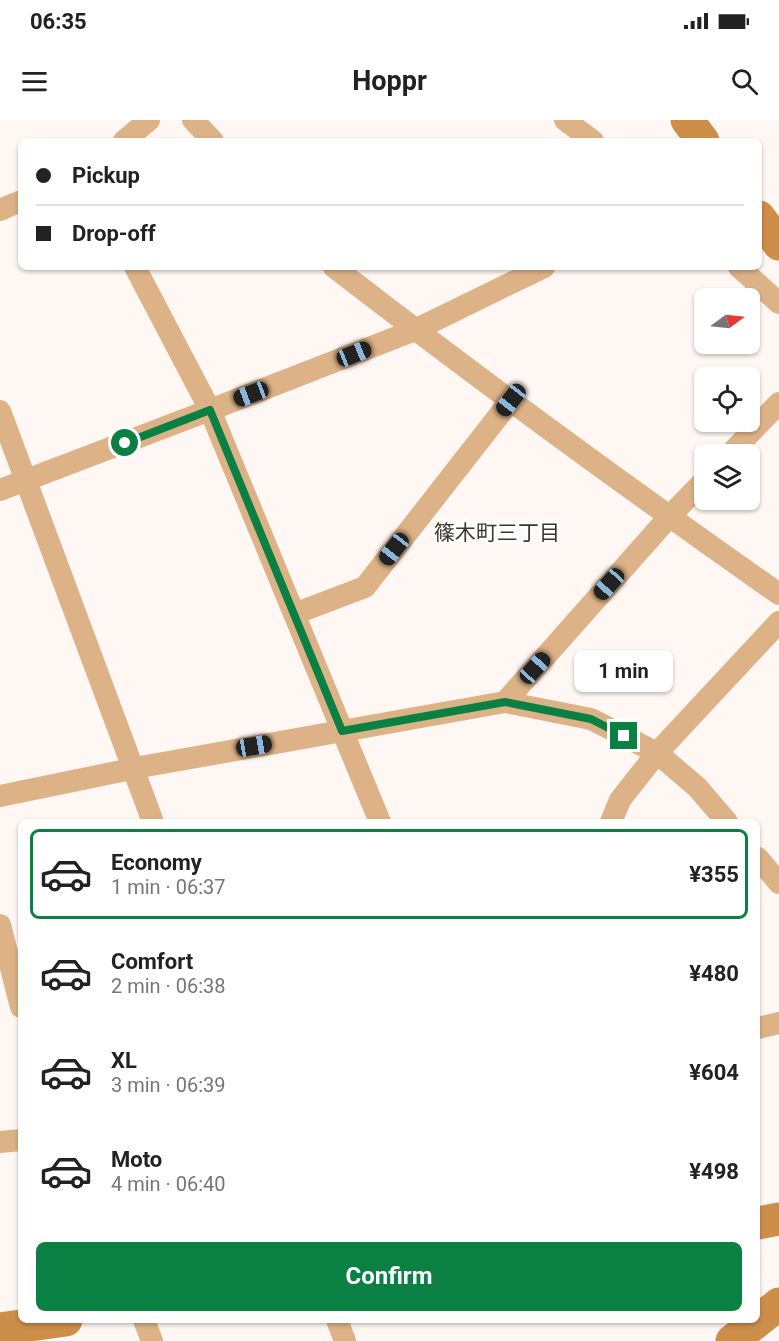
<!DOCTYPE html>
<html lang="en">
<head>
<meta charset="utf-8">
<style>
	body { margin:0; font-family:Roboto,"Noto Sans JP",sans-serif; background:#f6f6f6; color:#222; height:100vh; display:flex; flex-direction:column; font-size:22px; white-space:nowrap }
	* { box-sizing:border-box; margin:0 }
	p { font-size:20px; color:#767676 }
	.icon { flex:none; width:33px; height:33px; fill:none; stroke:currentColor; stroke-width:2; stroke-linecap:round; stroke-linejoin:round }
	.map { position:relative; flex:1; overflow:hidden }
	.drawer { position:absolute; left:18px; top:699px; width:742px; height:504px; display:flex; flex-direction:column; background:#fff; border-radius:9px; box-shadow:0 2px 4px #0004 }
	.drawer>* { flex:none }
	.top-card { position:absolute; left:18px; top:18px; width:744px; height:132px; border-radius:9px; box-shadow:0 2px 4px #0004; display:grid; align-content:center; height:132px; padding:0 18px; background:#fff }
	.needle { width:39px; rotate:75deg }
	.buttons { position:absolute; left:694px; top:168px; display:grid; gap:12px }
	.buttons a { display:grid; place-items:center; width:66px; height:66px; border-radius:9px; background:#fff; box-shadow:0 2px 4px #0004; font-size:30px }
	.end { position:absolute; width:27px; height:27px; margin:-14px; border:8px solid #0b8043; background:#fff; box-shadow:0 0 0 3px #fff }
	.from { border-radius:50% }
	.bubble { position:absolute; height:42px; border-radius:9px; background:#fff; box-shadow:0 2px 4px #0004; font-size:20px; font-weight:700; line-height:42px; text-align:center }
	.car { position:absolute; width:18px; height:36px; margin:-18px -9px; border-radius:8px; box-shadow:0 0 4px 2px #0007; background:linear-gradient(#222 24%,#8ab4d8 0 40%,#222 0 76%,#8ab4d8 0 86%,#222 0) }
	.top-card b { display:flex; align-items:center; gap:21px; height:57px; font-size:22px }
	.top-card b+b { border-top:2px solid #e0e0e0 }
	.top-card i { width:15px; height:15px; background:#222 }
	ul { padding:10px 0 0; list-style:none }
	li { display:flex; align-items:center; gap:18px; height:90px; margin:0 12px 9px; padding:0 6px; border:3px solid transparent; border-radius:9px }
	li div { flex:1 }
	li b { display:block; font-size:22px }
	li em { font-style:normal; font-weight:700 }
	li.selected { border-color:#0b8043 }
	li>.icon { width:54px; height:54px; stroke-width:1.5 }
	.action { display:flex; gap:12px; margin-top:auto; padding:12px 18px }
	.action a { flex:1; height:69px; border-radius:9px; background:#0b8043; color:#fff; font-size:24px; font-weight:700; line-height:69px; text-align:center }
	.status { display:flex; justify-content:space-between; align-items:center; height:42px; padding:0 30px; background:#fff; direction:ltr }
	.status svg { height:16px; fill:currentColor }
	header { display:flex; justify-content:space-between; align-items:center; height:78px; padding:0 18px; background:#fff; font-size:27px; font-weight:700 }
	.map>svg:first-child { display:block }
</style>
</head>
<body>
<div class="status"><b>06:35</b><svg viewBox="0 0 49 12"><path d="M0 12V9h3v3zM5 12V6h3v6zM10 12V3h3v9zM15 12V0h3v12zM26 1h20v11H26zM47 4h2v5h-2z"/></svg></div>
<header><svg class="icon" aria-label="menu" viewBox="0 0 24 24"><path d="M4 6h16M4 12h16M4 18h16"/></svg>Hoppr<svg class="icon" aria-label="search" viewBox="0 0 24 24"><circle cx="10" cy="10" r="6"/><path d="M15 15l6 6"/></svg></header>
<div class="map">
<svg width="779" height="1221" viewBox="0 0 779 1221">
	<rect width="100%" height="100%" fill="#fef7f3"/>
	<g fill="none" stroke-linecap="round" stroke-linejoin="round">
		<path stroke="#ddb287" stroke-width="22" d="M193 0 213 21
			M565 0 593 21
			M124 21 149 0
			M0 90 21 81
			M135 147 210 290 380 702
			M334 147C480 260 628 368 779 474
			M739 147 779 183
			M0 291 153 702
			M730 334 779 283
			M0 370 210 290 415 210 544 147
			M294 494 365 467 511 280
			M505 582 669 397 705 360
			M0 676 146 646 505 582 591 599 657 633 697 667 727 702
			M611 702 620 680 657 633 779 502
			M758 738 779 763
			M0 805 21 887
			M758 908 779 903
			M0 1022 21 1020
			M144 1200 152 1221
			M337 1200 345 1221"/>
		<path stroke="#cd8e49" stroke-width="33" d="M687 0 703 21
			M759 97 779 124
			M758 1103 779 1099
			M0 1209 66 1200
			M732 1221 779 1184"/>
	</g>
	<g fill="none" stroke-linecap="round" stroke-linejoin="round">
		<path stroke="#0b8043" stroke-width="8" d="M125 323 210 290 342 611 505 582 591 599 624 616"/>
	</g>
	<g text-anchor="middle" stroke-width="6" stroke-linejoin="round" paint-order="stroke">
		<g font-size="21" fill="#3b3430" stroke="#fff">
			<text x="497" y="420">篠木町三丁目</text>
		</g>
	</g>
</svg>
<div class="buttons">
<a><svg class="needle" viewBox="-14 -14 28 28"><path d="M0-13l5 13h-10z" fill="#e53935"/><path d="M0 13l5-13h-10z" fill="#767676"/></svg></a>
<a><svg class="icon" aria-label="locate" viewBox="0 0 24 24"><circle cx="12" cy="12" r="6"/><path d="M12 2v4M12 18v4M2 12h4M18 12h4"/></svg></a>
<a><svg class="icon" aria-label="layers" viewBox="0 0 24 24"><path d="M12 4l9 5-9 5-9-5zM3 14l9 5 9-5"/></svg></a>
</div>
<i class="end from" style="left:125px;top:323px"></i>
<i class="end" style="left:624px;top:616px"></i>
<div class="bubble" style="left:574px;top:530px;width:99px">1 min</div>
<i class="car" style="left:354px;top:234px;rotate:68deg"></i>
<i class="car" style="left:251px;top:274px;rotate:249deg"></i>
<i class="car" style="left:511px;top:280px;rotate:218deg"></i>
<i class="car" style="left:394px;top:429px;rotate:218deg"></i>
<i class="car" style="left:609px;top:464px;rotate:222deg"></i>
<i class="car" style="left:535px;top:548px;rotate:42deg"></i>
<i class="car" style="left:254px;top:626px;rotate:80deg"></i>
<div class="top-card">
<b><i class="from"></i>Pickup</b>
<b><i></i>Drop-off</b>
</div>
<section class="drawer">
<ul>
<li class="selected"><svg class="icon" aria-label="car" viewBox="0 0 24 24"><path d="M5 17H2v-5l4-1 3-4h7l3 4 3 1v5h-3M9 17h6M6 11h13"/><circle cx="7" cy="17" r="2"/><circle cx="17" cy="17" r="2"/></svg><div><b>Economy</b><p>1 min · 06:37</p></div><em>¥355</em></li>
<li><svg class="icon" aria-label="car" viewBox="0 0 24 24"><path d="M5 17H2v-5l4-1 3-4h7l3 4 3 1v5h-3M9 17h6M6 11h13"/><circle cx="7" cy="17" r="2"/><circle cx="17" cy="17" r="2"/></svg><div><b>Comfort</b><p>2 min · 06:38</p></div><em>¥480</em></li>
<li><svg class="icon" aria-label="car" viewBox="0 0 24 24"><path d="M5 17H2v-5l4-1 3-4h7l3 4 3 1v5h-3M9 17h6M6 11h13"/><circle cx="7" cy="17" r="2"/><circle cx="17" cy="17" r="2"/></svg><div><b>XL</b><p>3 min · 06:39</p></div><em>¥604</em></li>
<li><svg class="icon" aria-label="car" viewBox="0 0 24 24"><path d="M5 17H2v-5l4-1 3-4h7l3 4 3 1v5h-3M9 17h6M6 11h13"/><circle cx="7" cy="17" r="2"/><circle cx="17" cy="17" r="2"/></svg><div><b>Moto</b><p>4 min · 06:40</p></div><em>¥498</em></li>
</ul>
<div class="action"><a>Confirm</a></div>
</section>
</div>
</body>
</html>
